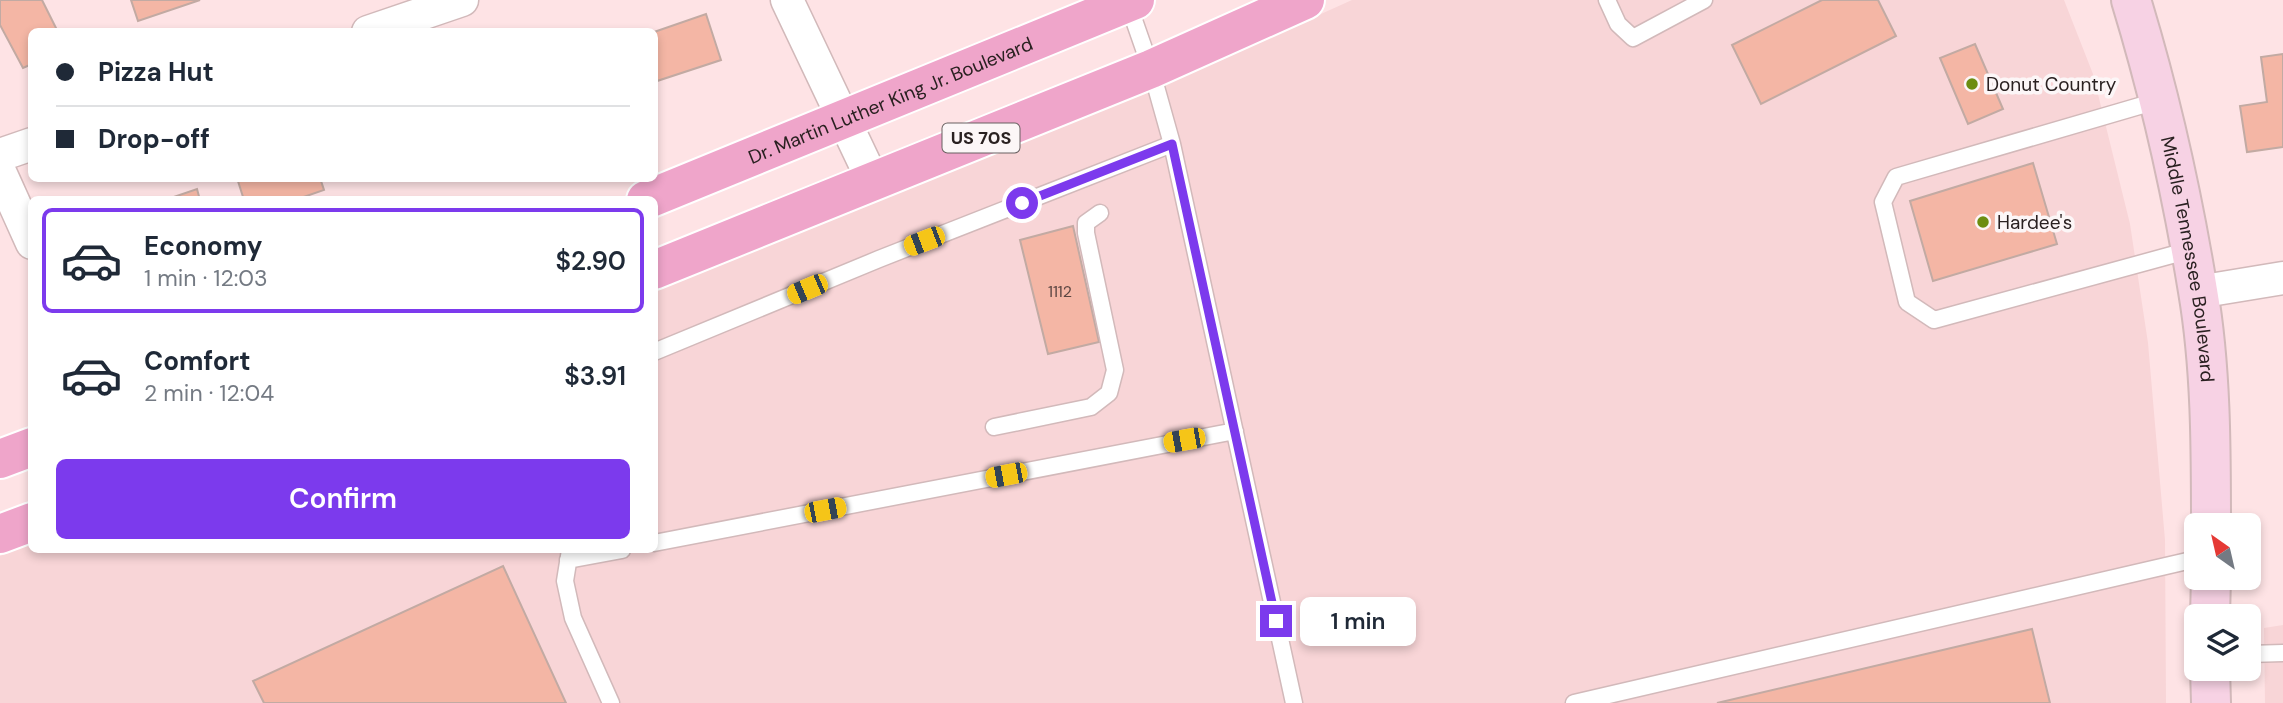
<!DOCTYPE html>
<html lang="en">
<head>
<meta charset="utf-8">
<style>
	body { margin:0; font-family:"DM Sans",sans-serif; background:#f2f2f3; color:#1f2937; height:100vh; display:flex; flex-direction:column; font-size:26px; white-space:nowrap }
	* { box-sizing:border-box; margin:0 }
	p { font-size:23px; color:#747a83 }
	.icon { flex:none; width:38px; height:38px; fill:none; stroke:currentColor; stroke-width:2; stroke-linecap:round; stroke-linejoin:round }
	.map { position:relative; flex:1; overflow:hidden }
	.panel { position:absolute; left:28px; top:196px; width:630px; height:357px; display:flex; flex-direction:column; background:#fff; border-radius:10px; box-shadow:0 4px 10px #0003 }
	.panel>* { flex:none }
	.banner { position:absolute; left:28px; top:28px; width:630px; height:154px; border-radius:10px; box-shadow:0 4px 10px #0003; display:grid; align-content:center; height:154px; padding:0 28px; background:#fff }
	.needle { width:46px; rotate:326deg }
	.controls { position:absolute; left:2184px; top:513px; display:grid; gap:14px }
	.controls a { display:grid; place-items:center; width:77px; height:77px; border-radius:10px; background:#fff; box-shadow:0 4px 10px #0003; font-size:35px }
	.end { position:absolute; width:32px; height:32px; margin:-16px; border:9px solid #7c3aed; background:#fff; box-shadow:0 0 0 4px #fff }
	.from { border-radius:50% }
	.bubble { position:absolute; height:49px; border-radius:10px; background:#fff; box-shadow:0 4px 10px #0003; font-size:23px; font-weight:600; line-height:49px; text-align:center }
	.car { position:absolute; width:21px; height:42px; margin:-21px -10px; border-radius:9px; box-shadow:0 0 5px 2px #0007; background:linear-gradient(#f5c518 24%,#345 0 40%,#f5c518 0 76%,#345 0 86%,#f5c518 0) }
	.banner b { display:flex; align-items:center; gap:24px; height:66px; font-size:26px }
	.banner b+b { border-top:2px solid #e0e1e3 }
	.banner i { width:18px; height:18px; background:#1f2937 }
	ul { padding:12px 0 0; list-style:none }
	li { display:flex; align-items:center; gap:21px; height:105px; margin:0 14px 10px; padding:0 14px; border:4px solid transparent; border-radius:10px }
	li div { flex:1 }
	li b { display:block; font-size:26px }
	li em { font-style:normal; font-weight:600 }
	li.active { border-color:#7c3aed }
	li>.icon { width:63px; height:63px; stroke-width:1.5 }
	.action { display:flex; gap:14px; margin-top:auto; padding:14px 28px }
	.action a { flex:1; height:80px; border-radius:10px; background:#7c3aed; color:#fff; font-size:28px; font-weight:600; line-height:80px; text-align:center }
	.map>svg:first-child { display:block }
</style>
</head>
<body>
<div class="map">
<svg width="2283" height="703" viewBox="0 0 2283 703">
	<rect width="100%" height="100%" fill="#fee3e5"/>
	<path fill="#f8d5d7" d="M1352 0H2064L2093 74 2130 224 2148 343 2165 540 2166 703H0V556L31 544 32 550H654L655 291 1261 41Z
		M2283 625V703H2265L2264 628Z"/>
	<path fill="#f4b6a5" stroke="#c2aaa3" stroke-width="2" d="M0 0H42L58 32H32V64L23 68 0 25Z
		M131 0H200L138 21Z
		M1822 0H1878L1896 36 1761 104 1732 45Z
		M706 14 721 60 654 82V32Z
		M1975 44 2003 109 1968 124 1940 58Z
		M2283 54V147L2247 152 2240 106 2267 102 2261 57Z
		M2033 163 2057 244 1933 281 1910 201Z
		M237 178H320L324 190 295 200H244Z
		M197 189 200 200H165Z
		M1073 226 1099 342 1048 354 1020 240Z
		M503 566 566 703H264L253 681Z
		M2032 629 2050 703H1717Z"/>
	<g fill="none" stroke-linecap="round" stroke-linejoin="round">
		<g stroke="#d2b9ba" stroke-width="19">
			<path id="lane" d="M1607 0 1618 24 1633 38 1704 0
				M1128 3 1151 69 1172 144 1294 703
				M2160 100 1896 177 1883 202 1907 302 1934 320 2190 250
				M654 352 879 259 1172 144
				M994 427 1091 407 1109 393 1115 370 1086 233V223L1100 213
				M654 543 1235 431
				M570 550 565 581 573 618 611 703
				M568 560 622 550
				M2249 654 2283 653
				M1574 703 2196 559"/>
		</g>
		<g stroke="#d2b9ba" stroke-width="35">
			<path id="street" d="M787 0 873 181
				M368 32 462 0
				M0 155 32 144
				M0 172 32 243
				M2198 292 2283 278"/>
		</g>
		<g stroke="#d2b9ba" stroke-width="42">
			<g id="secondary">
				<path id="s1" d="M2131 0C2160 95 2182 193 2198 291 2211 367 2211 448 2211 525"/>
				<path d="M2210 616 2211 578"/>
				<path d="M2210 668 2211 703"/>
			</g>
		</g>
		<g stroke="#fff" stroke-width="42">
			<g id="primary">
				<path id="s2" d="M646 200 1135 0"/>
				<path d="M654 270 1151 69 1305 0"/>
				<path d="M0 459 32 447"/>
				<path d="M0 534 32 522"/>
			</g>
		</g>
		<use href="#lane" stroke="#fff" stroke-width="16"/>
		<use href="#street" stroke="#fff" stroke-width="32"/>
		<use href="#secondary" stroke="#f7d2e4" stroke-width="38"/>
		<use href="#primary" stroke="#efa5ca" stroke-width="38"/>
	</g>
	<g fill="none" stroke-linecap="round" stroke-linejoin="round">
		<path stroke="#7c3aed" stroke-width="9" d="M1022 203 1172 144 1276 621"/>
	</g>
	<g fill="#6c8d10" stroke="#fcf6f7" stroke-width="2.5">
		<circle cx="1972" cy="84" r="7"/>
		<circle cx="1983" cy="222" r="7"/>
	</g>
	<g text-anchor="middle" stroke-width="7" stroke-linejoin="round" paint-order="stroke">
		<g font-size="16" fill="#5c4642">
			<text x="1060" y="297">1112</text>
		</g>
		<rect fill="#fcf6f7" stroke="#696161" stroke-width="2" x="942.5" y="123.5" width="77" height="29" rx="5"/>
		<g font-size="18" font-weight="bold" fill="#2a2121">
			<text x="981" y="144">US 70S</text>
		</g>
		<g font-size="19" fill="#2a2121" stroke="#fcf6f7" text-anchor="start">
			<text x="1986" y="91">Donut Country</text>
			<text x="1997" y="229">Hardee's</text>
		</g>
		<g font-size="19" fill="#2a2121" stroke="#fcf6f7">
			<text dy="7" stroke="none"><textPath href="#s2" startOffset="264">Dr. Martin Luther King Jr. Boulevard</textPath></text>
			<text dy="7" stroke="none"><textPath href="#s1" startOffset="266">Middle Tennessee Boulevard</textPath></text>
		</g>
	</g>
</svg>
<div class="controls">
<a><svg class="needle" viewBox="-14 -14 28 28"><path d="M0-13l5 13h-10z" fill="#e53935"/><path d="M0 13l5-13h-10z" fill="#747a83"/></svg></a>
<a><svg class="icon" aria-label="layers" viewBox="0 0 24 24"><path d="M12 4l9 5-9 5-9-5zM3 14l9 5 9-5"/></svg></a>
</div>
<i class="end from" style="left:1022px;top:203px"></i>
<i class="end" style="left:1276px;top:621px"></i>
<div class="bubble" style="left:1300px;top:597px;width:116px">1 min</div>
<i class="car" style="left:924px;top:241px;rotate:249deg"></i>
<i class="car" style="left:807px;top:289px;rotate:247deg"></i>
<i class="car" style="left:1184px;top:440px;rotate:260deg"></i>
<i class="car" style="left:1006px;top:475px;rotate:259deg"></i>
<i class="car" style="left:825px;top:510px;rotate:79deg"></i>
<div class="banner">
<b><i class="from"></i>Pizza Hut</b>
<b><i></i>Drop-off</b>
</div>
<section class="panel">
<ul>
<li class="active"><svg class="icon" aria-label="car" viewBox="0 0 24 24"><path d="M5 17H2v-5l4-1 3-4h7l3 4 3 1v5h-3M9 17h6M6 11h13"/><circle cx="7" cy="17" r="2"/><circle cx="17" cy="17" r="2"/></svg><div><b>Economy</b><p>1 min · 12:03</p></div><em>$2.90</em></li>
<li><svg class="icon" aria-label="car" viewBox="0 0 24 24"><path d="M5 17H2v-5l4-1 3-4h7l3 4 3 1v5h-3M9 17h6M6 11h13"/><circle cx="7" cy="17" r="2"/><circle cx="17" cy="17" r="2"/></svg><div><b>Comfort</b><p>2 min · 12:04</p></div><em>$3.91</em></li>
</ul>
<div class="action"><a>Confirm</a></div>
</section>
</div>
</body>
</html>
